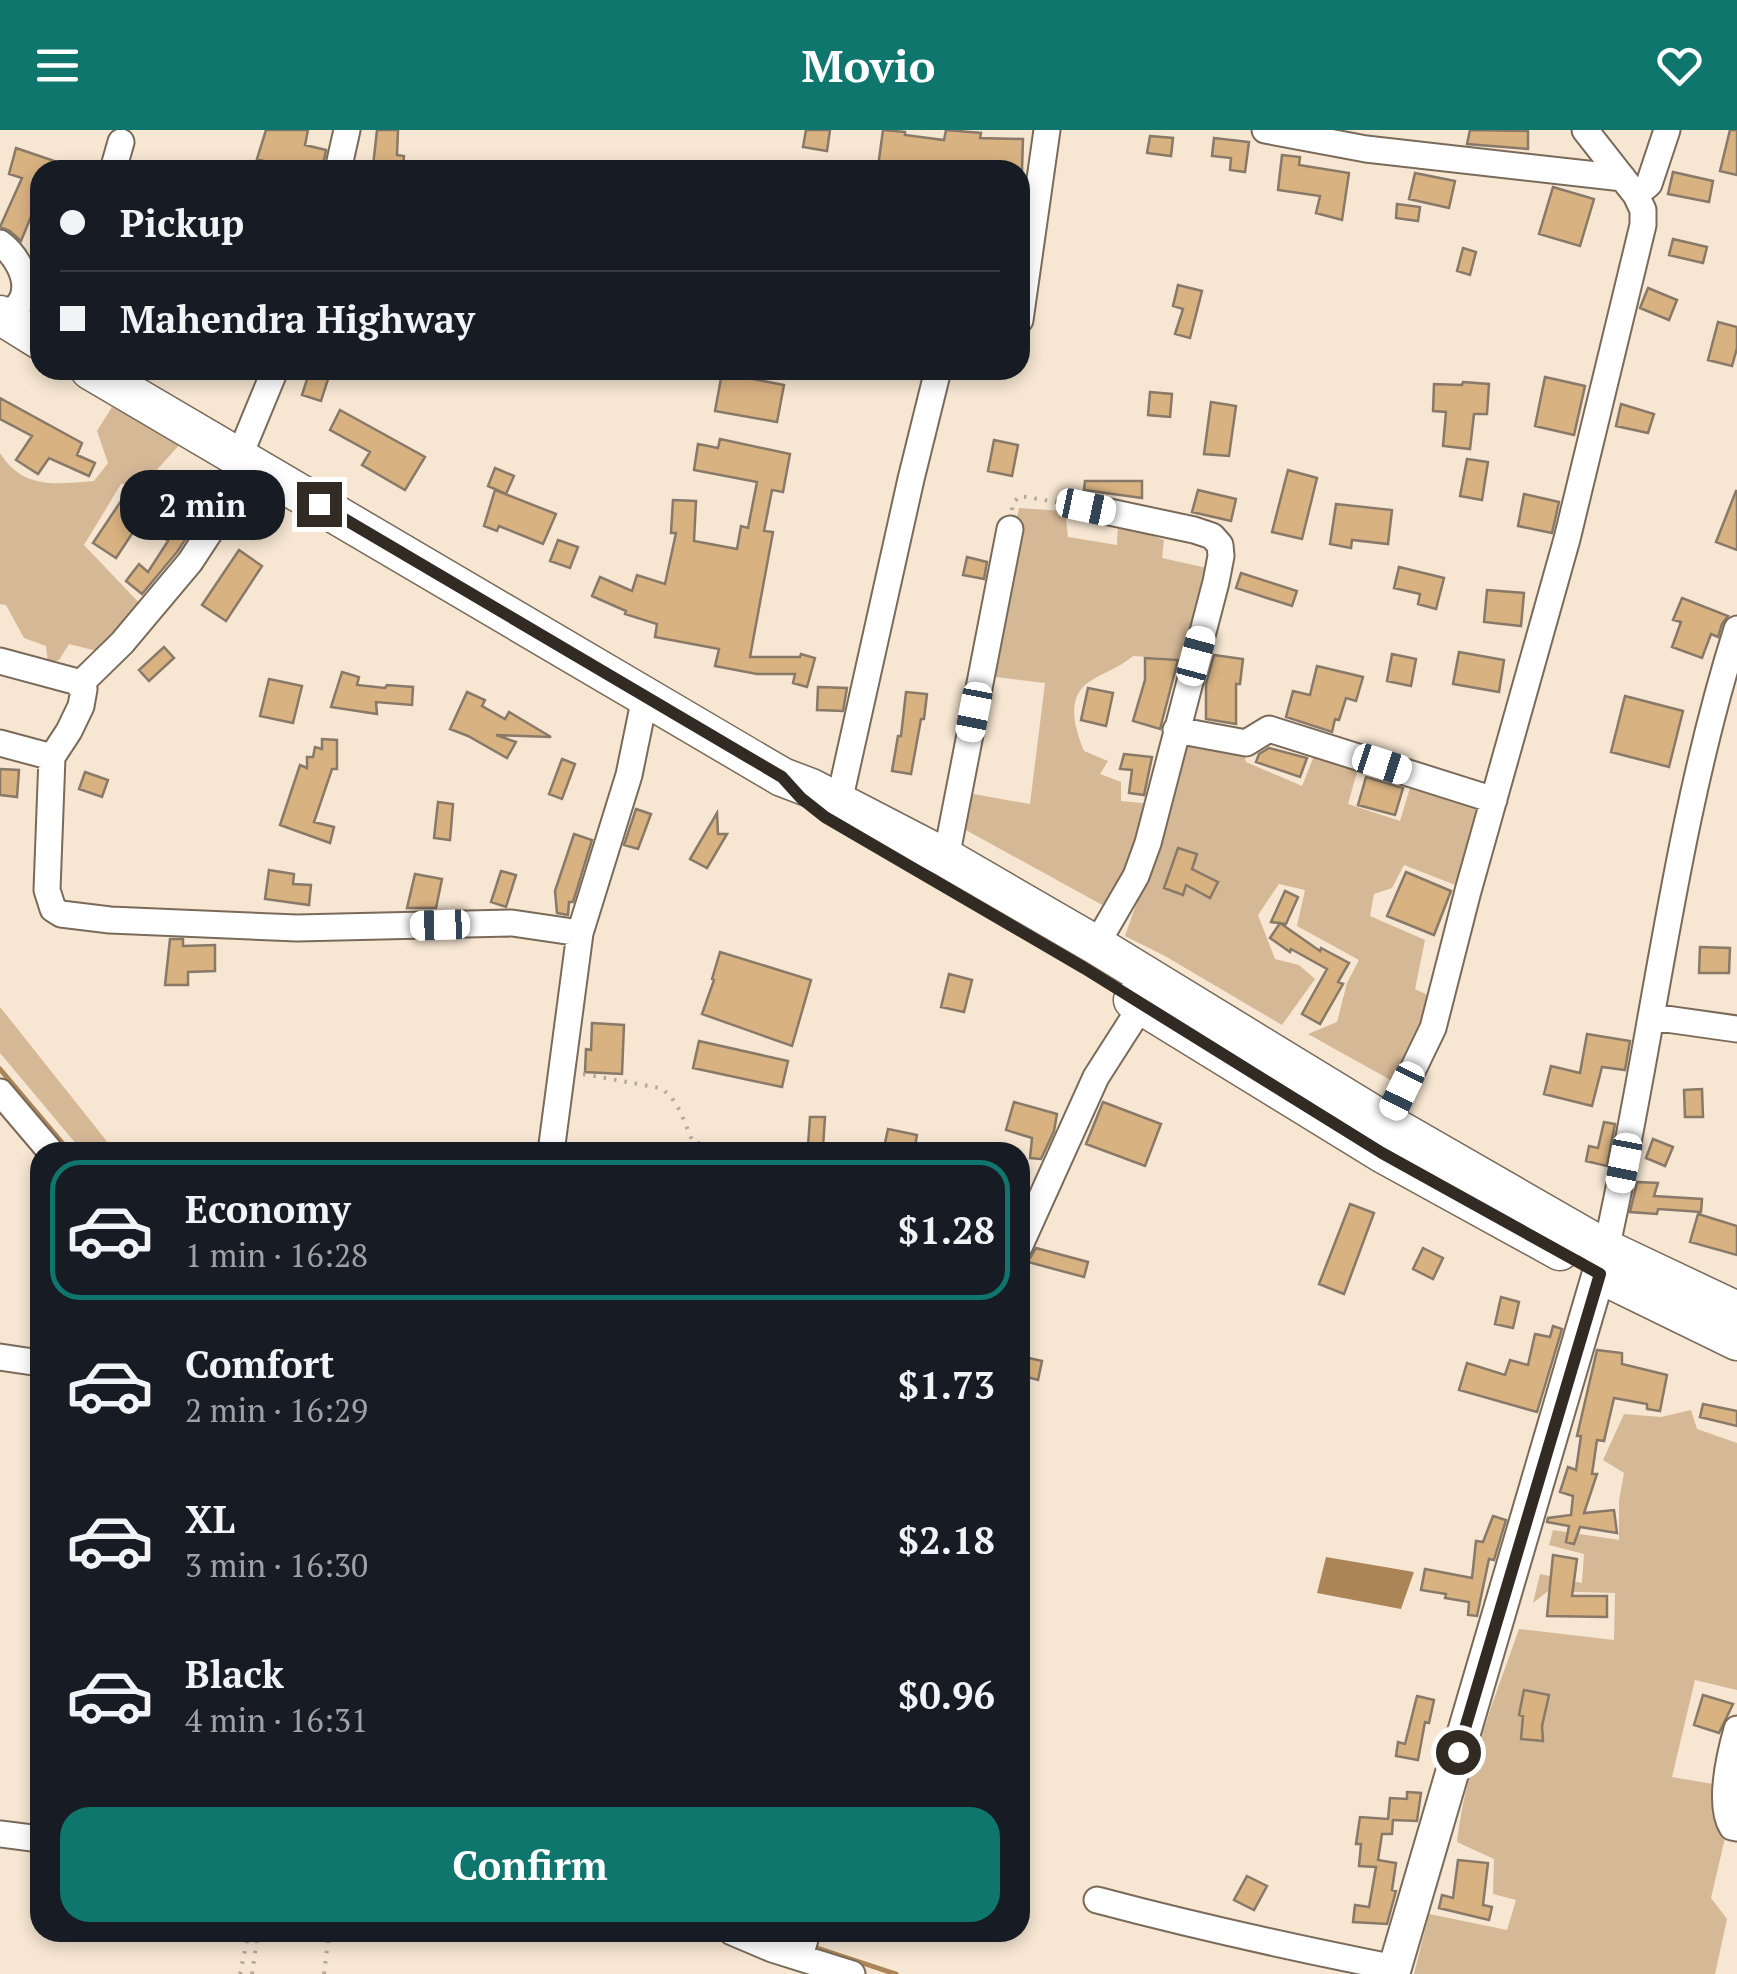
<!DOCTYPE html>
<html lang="en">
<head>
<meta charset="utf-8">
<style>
	body { margin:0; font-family:"PT Serif",serif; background:#242831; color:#f1f3f6; height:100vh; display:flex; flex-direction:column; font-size:38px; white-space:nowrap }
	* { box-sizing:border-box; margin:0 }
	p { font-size:32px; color:#9ea1a6 }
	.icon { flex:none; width:55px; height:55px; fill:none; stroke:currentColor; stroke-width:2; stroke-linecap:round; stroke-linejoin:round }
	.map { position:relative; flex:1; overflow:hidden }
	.drawer { position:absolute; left:30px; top:1012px; width:1000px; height:800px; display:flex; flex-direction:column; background:#171b24; border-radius:30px; box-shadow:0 5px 15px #0003 }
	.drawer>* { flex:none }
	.guide { position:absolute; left:30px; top:30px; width:1000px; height:220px; border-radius:30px; box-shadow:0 5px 15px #0003; display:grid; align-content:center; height:220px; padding:0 30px; background:#171b24 }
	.end { position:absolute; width:45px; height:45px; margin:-22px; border:12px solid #322b24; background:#fff; box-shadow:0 0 0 5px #fff }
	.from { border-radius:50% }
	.bubble { position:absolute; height:70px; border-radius:30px; background:#171b24; box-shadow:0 5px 15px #0003; font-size:32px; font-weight:600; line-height:70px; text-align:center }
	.car { position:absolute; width:30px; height:60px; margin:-30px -15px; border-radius:12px; box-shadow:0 0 8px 2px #0007; background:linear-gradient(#fff 24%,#345 0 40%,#fff 0 76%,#345 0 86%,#fff 0) }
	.guide b { display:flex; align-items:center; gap:35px; height:95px; font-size:38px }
	.guide b+b { border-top:2px solid #363941 }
	.guide i { width:25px; height:25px; background:#f1f3f6 }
	ul { padding:18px 0 0; list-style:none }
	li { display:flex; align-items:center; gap:30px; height:140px; margin:0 20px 15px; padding:0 10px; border:5px solid transparent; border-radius:30px }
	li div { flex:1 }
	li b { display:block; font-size:38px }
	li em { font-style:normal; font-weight:600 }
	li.on { border-color:#0f766e }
	li>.icon { width:90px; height:90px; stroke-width:1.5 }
	.cta { display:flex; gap:20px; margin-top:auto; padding:20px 30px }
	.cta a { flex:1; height:115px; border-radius:30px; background:#0f766e; color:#fff; font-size:40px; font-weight:600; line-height:115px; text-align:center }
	header { display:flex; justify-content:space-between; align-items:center; height:130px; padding:0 30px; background:#0f766e; color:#fff; font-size:45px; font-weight:600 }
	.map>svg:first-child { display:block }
</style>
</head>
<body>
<header><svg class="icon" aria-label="menu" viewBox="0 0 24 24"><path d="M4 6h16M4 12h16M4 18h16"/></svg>Movio<svg class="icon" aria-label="heart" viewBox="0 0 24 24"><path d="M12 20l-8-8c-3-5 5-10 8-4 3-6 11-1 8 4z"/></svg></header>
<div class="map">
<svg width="1737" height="1844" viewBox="0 0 1737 1844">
	<rect width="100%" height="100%" fill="#f6e6d2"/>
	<path fill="#d5b896" d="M112 277 181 313 153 344 137 355 121 354 84 415 144 478 97 521 69 514 59 530 48 533 46 516 24 508 6 475 0 474V323C23 360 57 354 94 351L108 333 97 301Z
		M1019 378 1065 381 1068 407 1117 415 1118 393 1164 410 1162 428 1207 438 1185 529 1133 526C1120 537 1107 541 1092 550 1065 565 1074 597 1084 621L1108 631 1100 644 1121 652V671L1152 674 1142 718 1104 776 955 694 962 662 1030 674 1045 553 980 545Z
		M1181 613 1243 620 1246 632 1302 656 1316 621 1359 635 1348 674 1400 691 1412 651 1487 675 1463 758 1404 735 1392 758 1374 764 1370 786 1425 810 1415 859 1434 868 1396 953 1308 904 1337 892 1347 853 1359 830 1297 796 1305 760 1279 754 1258 785 1275 829 1299 835 1315 849 1282 895 1165 826 1125 806 1164 695Z
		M0 877 109 1014 116 1022H83L0 923Z
		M1691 1280 1697 1299 1737 1313V1560L1695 1550 1672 1647 1713 1654 1725 1708 1711 1768 1727 1789 1715 1844H1414L1429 1784 1507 1800 1516 1770 1493 1764 1494 1729 1457 1712C1465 1639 1495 1568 1519 1499L1614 1510 1615 1463 1548 1461 1533 1473 1540 1444 1582 1453 1584 1424 1549 1415 1553 1400 1619 1410V1371L1624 1343 1603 1330 1624 1284 1661 1287Z"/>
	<path fill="#ab8557" d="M1326 1427 1414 1442 1401 1479 1317 1463Z"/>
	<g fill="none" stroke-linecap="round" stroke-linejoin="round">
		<path stroke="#ab8557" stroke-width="5" d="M0 939 70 1022
			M770 1802 795 1811
			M811 1816 896 1844"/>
	</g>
	<path fill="#d9b282" stroke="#887968" stroke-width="2.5" d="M266 0H308L305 15 326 20 322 40H294L257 29Z
		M377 0H398L397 25 404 26 403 40 373 36Z
		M806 0H830L827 21 803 17Z
		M883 0 905 2V5L944 10 946 0 981 3 980 8 1023 9 1022 40H905L878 37Z
		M1470 0 1528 1V19L1467 14Z
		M1730 0H1737V45L1720 41Z
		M1150 6 1173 8 1171 26 1147 23Z
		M1214 8 1249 12 1245 42 1230 40 1231 28 1212 26Z
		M16 18 69 36 68 40H40V65L21 111 10 101 0 97 22 48 9 44Z
		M1282 25 1300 27 1299 35 1349 43 1342 90 1316 83 1320 66 1278 60Z
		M1673 42 1713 51 1709 72 1668 64Z
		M1415 43 1455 51 1449 78 1409 69Z
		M1553 57 1594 69 1580 116 1539 104Z
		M1397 74 1420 77 1418 91 1396 88Z
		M1673 109 1707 117 1703 133 1669 125Z
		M1463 118 1476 122 1470 145 1457 141Z
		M1178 155 1202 161 1190 208 1175 204 1183 179 1173 176Z
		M1648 158 1677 170 1669 190 1640 178Z
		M1718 192 1737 197V218L1732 236 1708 230Z
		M310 240H331L321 271 302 265Z
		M722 243 784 255 777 292 715 281Z
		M1545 247 1585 256 1574 305 1535 296Z
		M1463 252 1489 254 1487 284H1474L1470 319 1443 316 1446 282 1433 281 1434 254 1462 255Z
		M1150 262 1172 264 1170 287 1148 285Z
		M0 268 82 313 77 325 95 333 89 346 49 328 38 344 16 330 32 306 0 289Z
		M1211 272 1236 276 1229 326 1204 324Z
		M1621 274 1654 284 1648 303 1616 296Z
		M340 280 425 327 405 360 362 335 370 322 330 300Z
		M720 309 790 324 783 362 772 360 764 401 773 402 750 527H800L801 524 815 528 807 557 793 553 795 544H757L715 536 719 519 655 507 657 494 625 484 626 481 592 466 600 447 632 461 637 445 665 454 676 403H671L673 370 696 371 694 411 737 419 741 396 748 398 757 352 694 340 698 314 718 318Z
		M994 310 1018 315 1012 346 988 341Z
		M1467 329 1488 332 1482 370 1460 366Z
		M495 338 514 346 506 364 488 356Z
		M1288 340 1317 348 1302 409 1272 402Z
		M151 350 199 389 177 422 142 464 126 451 139 434 148 442 168 411 141 390 116 428 93 413 129 359 139 365Z
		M1085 351H1142V368L1084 360Z
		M495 360 556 384 543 414 499 396 497 401 484 396Z
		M1198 360 1236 369 1231 391 1192 382Z
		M1736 361H1737V420L1716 412Z
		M1524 364 1559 372 1552 403 1518 396Z
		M1336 374 1392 380 1388 414 1352 410 1351 418 1330 414Z
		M558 410 578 417 570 438 550 431Z
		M239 420 262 436 226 491 202 475Z
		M967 427 987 432 984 449 963 445Z
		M1399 437 1444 448 1436 479 1418 474 1420 464 1394 458Z
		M1241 443 1297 461 1292 476 1236 458Z
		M1487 460 1524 463 1521 496 1484 492Z
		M1682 468 1728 486 1722 494 1718 507 1711 504 1702 528 1672 517 1681 492 1673 490Z
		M164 517 174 528 149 551 139 540Z
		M1459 522 1504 530 1499 562 1453 554Z
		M1392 524 1416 529 1411 556 1387 551Z
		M1214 525 1243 529 1240 554H1236V594L1206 589V554Z
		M1145 528 1178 530 1160 599 1133 591 1145 550Z
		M1317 536 1363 547 1356 571 1346 568 1339 590 1335 589 1332 602 1286 587 1293 561 1310 565Z
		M342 542 359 547 357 555 385 558 387 555 413 557 412 575 376 572 377 584 331 577Z
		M269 549 302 556 293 593 260 586Z
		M818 557 847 558 843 581 817 580Z
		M1088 558 1113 563 1106 596 1081 590Z
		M467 562 485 570 482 576 505 589 509 582 551 607 496 605 516 612 507 628 468 606 450 599Z
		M906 562 927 564 924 589H921L911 644 892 641 898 606H901Z
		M1625 566 1683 581 1669 637 1611 622Z
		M322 609 337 610V639H332L314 692 334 697 330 713 280 695 300 635 307 638V627H313L315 617 322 619Z
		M1269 618 1307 628 1300 647 1256 632 1259 624Z
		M1124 624 1152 627 1144 665 1129 663 1132 640 1120 639Z
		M562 629 575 634 562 669 549 664Z
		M0 639 19 640 17 667 0 665Z
		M85 642 108 650 102 667 79 659Z
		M1366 647 1403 658 1395 685 1358 675Z
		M438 672 453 674 450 710 434 708Z
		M636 679 651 684 638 719 624 715Z
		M717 683 718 704H727L707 738 690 729Z
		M574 704 592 710 573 772H569L568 785 557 783 555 761Z
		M1178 718 1197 724 1192 739 1218 752 1210 768 1186 755 1183 765 1164 758Z
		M269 740 294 744 293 754 311 755 309 775 265 769Z
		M501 741 516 745 506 777 491 772Z
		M1406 742 1451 761 1434 805 1387 786Z
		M415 744 442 749 436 778H407Z
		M1285 761 1298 767 1286 794 1271 792Z
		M1280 793 1320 821 1321 818 1349 833 1338 852 1343 854 1320 894 1302 884 1327 839 1291 819 1290 822 1270 808Z
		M170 809H183V816L215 815V841L188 842V855H165Z
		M1700 817 1730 818 1729 843H1699Z
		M720 822 811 850 792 916 702 884 714 850 712 849Z
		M949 844 972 850 964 882 941 877Z
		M592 893 624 895 622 944 585 942 586 919 591 920Z
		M1587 904 1630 911 1625 940 1602 937 1592 976 1544 964 1551 936 1580 943Z
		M699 911 788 931 782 957 693 938Z
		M1702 959 1703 987H1685L1684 960Z
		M1014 972 1057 984 1054 1001 1041 1029 1030 1028 1032 1008 1006 1000Z
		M1103 972 1161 994 1145 1036 1086 1014Z
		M810 987H825L823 1017 808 1016Z
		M1604 992 1615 994 1607 1036 1586 1031 1589 1016 1598 1018Z
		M888 999 917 1005 914 1022H883Z
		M1653 1009 1673 1017 1665 1036 1646 1028Z
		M1637 1052 1658 1053 1654 1066 1702 1069 1701 1082 1658 1079 1657 1084 1630 1082Z
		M1350 1074 1374 1083 1344 1164 1319 1154Z
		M1698 1084 1737 1096V1125L1690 1112Z
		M1036 1118 1088 1132 1084 1147 1024 1131 1030 1128Z
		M1423 1118 1443 1128 1433 1149 1413 1139Z
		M1501 1167 1519 1172 1513 1198 1495 1194Z
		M1553 1196 1562 1199 1537 1282 1459 1260 1467 1233 1505 1245 1510 1230 1528 1235 1535 1204 1550 1207Z
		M1597 1220 1622 1223V1234L1667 1245 1660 1281 1647 1279V1274L1614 1268 1604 1311 1597 1310 1592 1344H1597L1584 1383 1614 1380 1617 1403 1580 1397 1574 1414 1566 1412 1569 1396 1547 1392 1548 1388 1571 1385 1573 1366 1560 1362 1568 1337 1576 1340 1581 1306H1577Z
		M1020 1226 1042 1231 1038 1250 1020 1245Z
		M1703 1274 1737 1281V1296L1700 1287Z
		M1493 1386 1506 1390 1494 1430 1489 1429 1477 1486 1468 1485 1469 1472 1445 1468 1446 1464 1421 1460 1425 1439 1472 1448 1476 1411 1483 1412Z
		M1553 1425 1577 1429 1572 1466H1607V1487L1547 1486Z
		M1524 1560 1549 1565 1542 1596 1543 1611 1521 1609 1523 1586 1519 1585Z
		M1703 1565 1733 1574 1719 1603 1694 1595Z
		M1417 1566 1434 1570 1429 1593 1425 1592 1418 1630 1396 1626 1398 1612 1405 1614Z
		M1407 1662 1421 1663 1417 1691 1393 1690 1392 1704H1382L1378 1730 1396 1733 1392 1760 1396 1761 1387 1794 1353 1792 1355 1775 1369 1777 1376 1737 1359 1736 1361 1714H1356L1360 1687 1388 1689 1390 1668 1407 1669Z
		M1458 1730 1488 1733 1483 1775 1492 1777 1489 1790 1439 1778 1442 1765 1453 1768Z
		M1247 1746 1267 1756 1254 1780 1234 1770Z"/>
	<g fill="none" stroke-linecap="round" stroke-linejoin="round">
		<g stroke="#796a59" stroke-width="29">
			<path id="minor" d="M1265 0 1366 19 1623 48
				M113 40 121 12
				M338 40 347 0
				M1636 65 1649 54 1667 0
				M0 113C15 124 30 148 23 167 20 175 11 183 7 189
				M1020 190 1047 0
				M239 327 275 240
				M1086 377 1194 400 1212 406 1220 415 1221 426 1216 452 1148 713 1136 746 1096 815
				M0 531 74 551 84 559 81 576 69 601 52 627 47 760 53 779 61 784 110 790 297 798 512 793 580 803
				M79 555 122 513 190 432 253 336
				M1176 600 1246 613 1269 599 1494 670
				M0 613 52 627
				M839 672 911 349 938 240
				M946 728 1010 399
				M1652 887 1737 899
				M0 962 51 1022
				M1387 993 1433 898 1468 761 1567 409 1643 95V80L1636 65 1585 0
				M551 1022 580 803 629 645 645 567
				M1020 1115 1096 947 1142 875
				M1606 1119C1653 913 1673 701 1737 499
				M0 1227 40 1233
				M1737 1599C1730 1624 1718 1675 1732 1697L1737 1698
				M0 1704 40 1709
				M1097 1770C1195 1796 1294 1818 1395 1838
				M732 1802 772 1819 852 1844
				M800 1827 807 1802"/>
		</g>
		<g stroke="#796a59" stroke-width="36">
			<path id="major" d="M1393 1844 1606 1119"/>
		</g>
		<g stroke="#796a59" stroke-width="41">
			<path id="highway" d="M0 185 40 210
				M90 240 782 647 811 658 946 728 1096 815 1387 993 1606 1119 1737 1181
				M1133 870 1382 1023 1560 1121
				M1612 1150 1737 1211"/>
		</g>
		<path stroke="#b4a798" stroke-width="4" stroke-dasharray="2.5 8" stroke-linecap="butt" d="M1012 380 1013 373 1020 366 1068 374
			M583 944 660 958C679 969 684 993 693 1012L743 1022
			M240 1844 249 1802
			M252 1844 258 1802
			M324 1844 329 1802"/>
		<use href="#minor" stroke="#fff" stroke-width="25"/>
		<use href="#major" stroke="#fff" stroke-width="32"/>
		<use href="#highway" stroke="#fff" stroke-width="38"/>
	</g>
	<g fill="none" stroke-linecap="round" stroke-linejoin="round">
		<path stroke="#322b24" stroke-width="12" d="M319 374 782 647 801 668 825 687 1084 838 1382 1023 1600 1144 1458 1622"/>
	</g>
</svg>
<i class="end from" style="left:1458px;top:1622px"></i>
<i class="end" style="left:319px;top:374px"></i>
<div class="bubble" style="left:120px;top:340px;width:165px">2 min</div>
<i class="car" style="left:1086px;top:377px;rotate:102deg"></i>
<i class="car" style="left:1196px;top:526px;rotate:15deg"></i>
<i class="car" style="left:974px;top:582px;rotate:191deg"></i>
<i class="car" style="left:1382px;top:634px;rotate:108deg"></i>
<i class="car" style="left:440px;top:795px;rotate:268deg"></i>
<i class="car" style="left:1402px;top:961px;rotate:206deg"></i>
<i class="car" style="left:1624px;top:1033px;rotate:191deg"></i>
<div class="guide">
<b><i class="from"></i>Pickup</b>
<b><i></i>Mahendra Highway</b>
</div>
<section class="drawer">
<ul>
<li class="on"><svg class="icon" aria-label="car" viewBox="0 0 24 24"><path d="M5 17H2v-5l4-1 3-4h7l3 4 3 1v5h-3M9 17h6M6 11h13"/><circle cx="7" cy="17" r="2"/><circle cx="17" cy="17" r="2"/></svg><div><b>Economy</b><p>1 min · 16:28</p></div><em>$1.28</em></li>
<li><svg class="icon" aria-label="car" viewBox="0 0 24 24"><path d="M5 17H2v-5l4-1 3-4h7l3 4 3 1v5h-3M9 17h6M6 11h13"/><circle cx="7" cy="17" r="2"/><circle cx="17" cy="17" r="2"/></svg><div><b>Comfort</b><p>2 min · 16:29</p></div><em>$1.73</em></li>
<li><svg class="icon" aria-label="car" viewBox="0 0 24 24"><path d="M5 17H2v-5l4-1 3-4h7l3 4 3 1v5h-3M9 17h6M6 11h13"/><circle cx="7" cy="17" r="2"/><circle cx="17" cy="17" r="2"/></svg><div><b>XL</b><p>3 min · 16:30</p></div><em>$2.18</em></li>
<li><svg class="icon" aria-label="car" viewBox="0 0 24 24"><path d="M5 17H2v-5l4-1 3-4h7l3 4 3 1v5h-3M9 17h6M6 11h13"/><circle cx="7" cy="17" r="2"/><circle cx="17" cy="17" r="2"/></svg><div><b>Black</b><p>4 min · 16:31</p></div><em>$0.96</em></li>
</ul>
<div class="cta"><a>Confirm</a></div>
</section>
</div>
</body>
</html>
